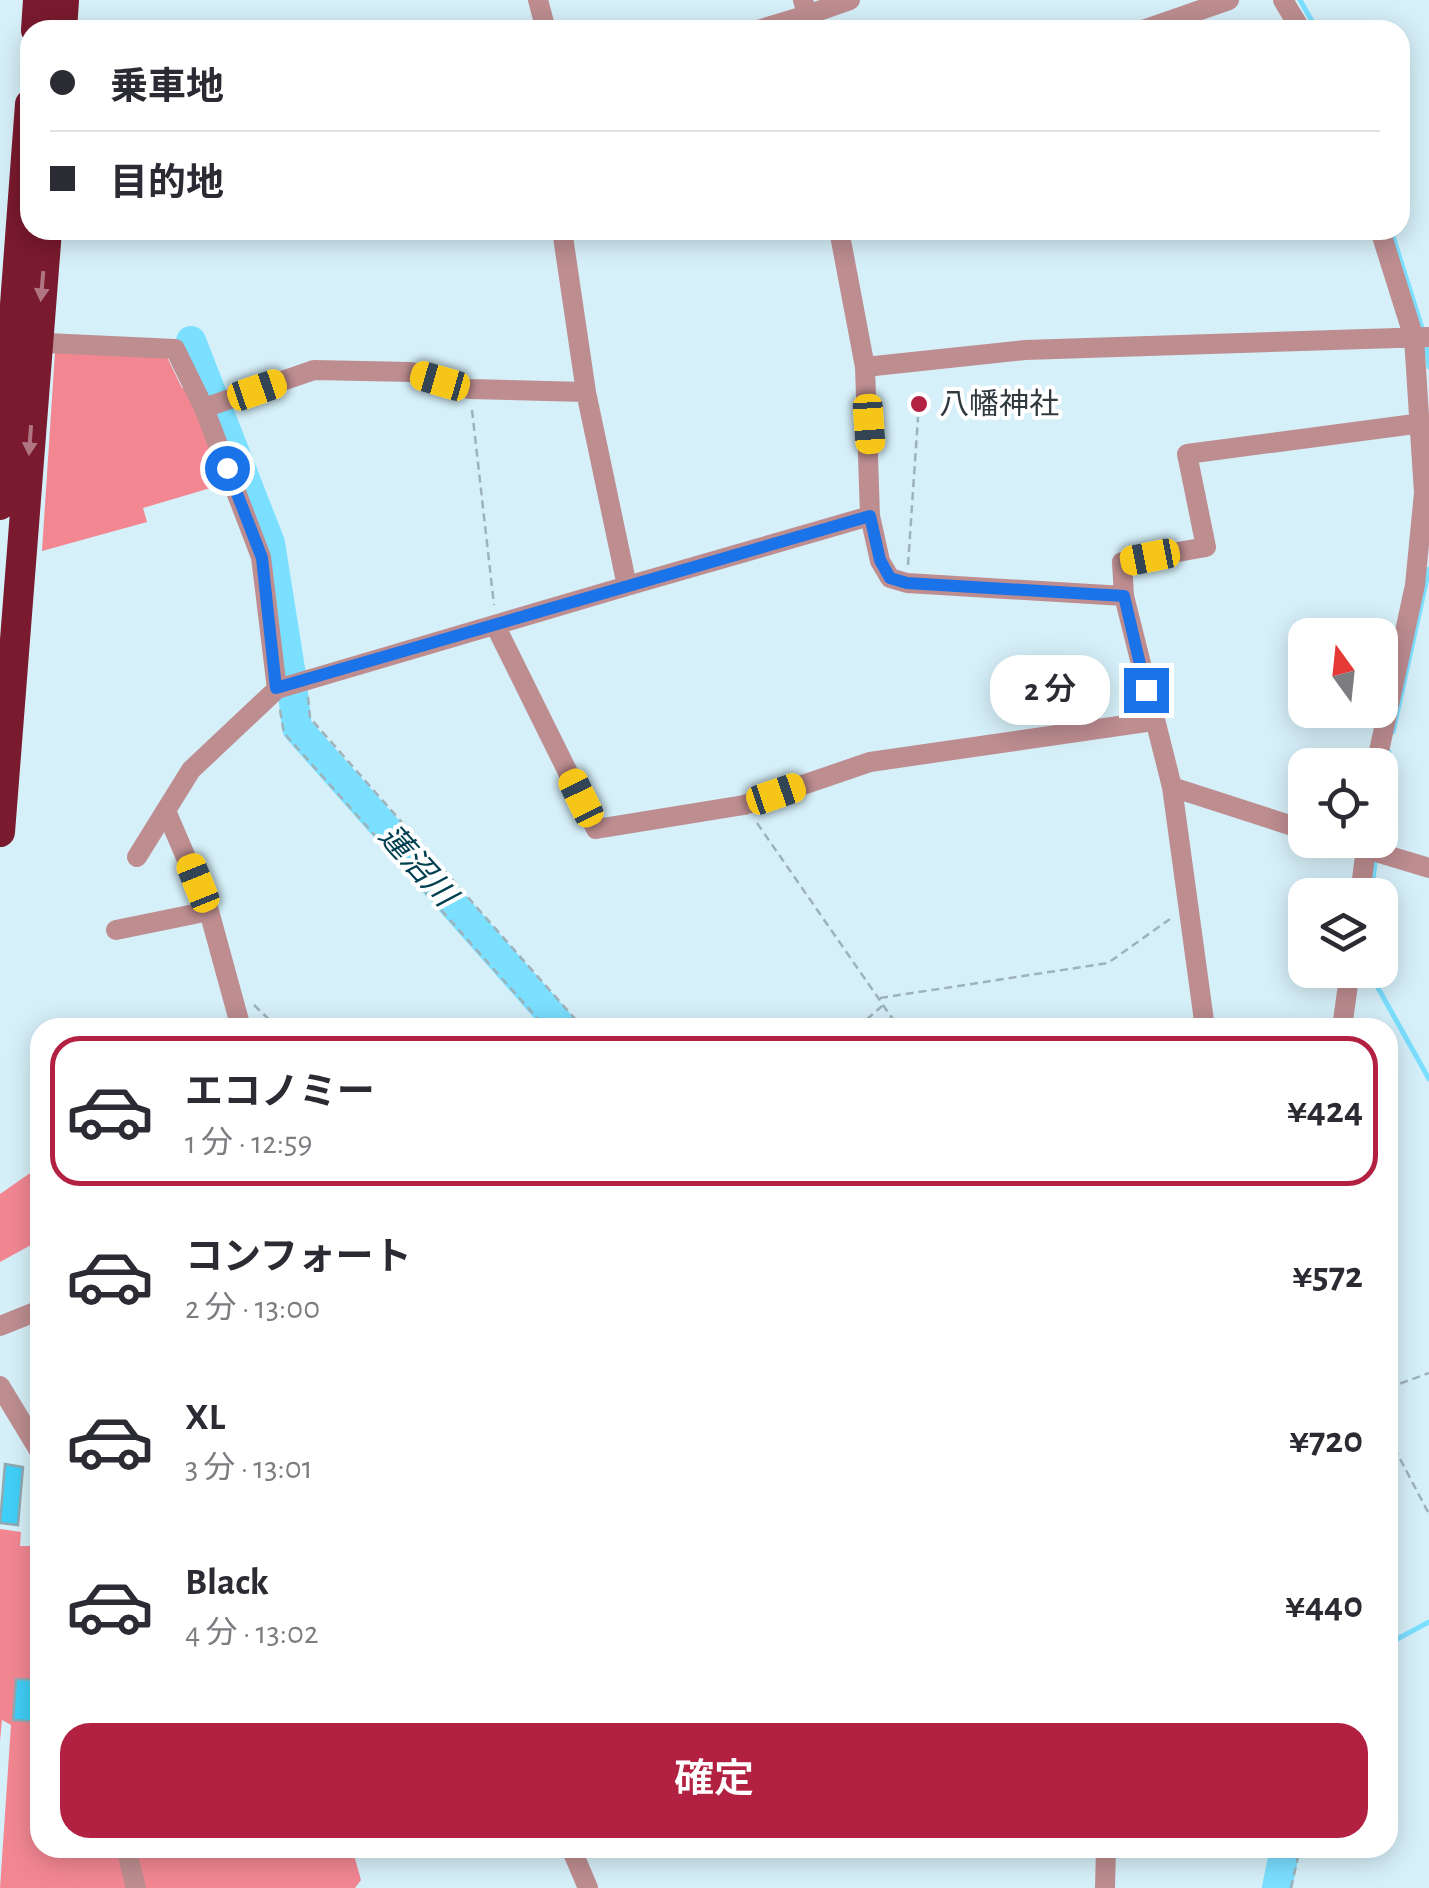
<!DOCTYPE html>
<html lang="ja">
<head>
<meta charset="utf-8">
<style>
	body { margin:0; font-family:"Alegreya Sans","Noto Sans JP",sans-serif; background:#f2f2f3; color:#2b2b33; height:100vh; display:flex; flex-direction:column; font-size:38px; white-space:nowrap }
	* { box-sizing:border-box; margin:0 }
	p { font-size:32px; color:#7c7c81 }
	.icon { flex:none; width:55px; height:55px; fill:none; stroke:currentColor; stroke-width:2; stroke-linecap:round; stroke-linejoin:round }
	.map { position:relative; flex:1; overflow:hidden }
	.panel { position:absolute; left:30px; top:1018px; width:1368px; height:840px; display:flex; flex-direction:column; background:#fff; border-radius:30px; box-shadow:0 5px 25px #0003 }
	.panel>* { flex:none }
	.guide { position:absolute; left:20px; top:20px; width:1390px; height:220px; border-radius:30px; box-shadow:0 5px 25px #0003; display:grid; align-content:center; height:220px; padding:0 30px; background:#fff }
	.needle { width:65px; rotate:345deg }
	.tools { position:absolute; left:1288px; top:618px; display:grid; gap:20px }
	.tools a { display:grid; place-items:center; width:110px; height:110px; border-radius:20px; background:#fff; box-shadow:0 5px 25px #0003; font-size:50px }
	.end { position:absolute; width:45px; height:45px; margin:-22px; border:12px solid #1a73e8; background:#fff; box-shadow:0 0 0 5px #fff }
	.from { border-radius:50% }
	.bubble { position:absolute; height:70px; border-radius:30px; background:#fff; box-shadow:0 5px 25px #0003; font-size:32px; font-weight:600; line-height:70px; text-align:center }
	.car { position:absolute; width:30px; height:60px; margin:-30px -15px; border-radius:12px; box-shadow:0 0 8px 2px #0007; background:linear-gradient(#f5c518 24%,#345 0 40%,#f5c518 0 76%,#345 0 86%,#f5c518 0) }
	.guide b { display:flex; align-items:center; gap:35px; height:95px; font-size:38px }
	.guide b+b { border-top:2px solid #e1e1e2 }
	.guide i { width:25px; height:25px; background:#2b2b33 }
	ul { padding:18px 0 0; list-style:none }
	li { display:flex; align-items:center; gap:30px; height:150px; margin:0 20px 15px; padding:0 10px; border:5px solid transparent; border-radius:30px }
	li div { flex:1 }
	li b { display:block; font-size:38px }
	li em { font-style:normal; font-weight:600 }
	li.active { border-color:#b32142 }
	li>.icon { width:90px; height:90px; stroke-width:1.5 }
	.button { display:flex; gap:20px; margin-top:auto; padding:20px 30px }
	.button a { flex:1; height:115px; border-radius:30px; background:#b32142; color:#fff; font-size:40px; font-weight:600; line-height:115px; text-align:center }
	.map>svg:first-child { display:block }
</style>
</head>
<body>
<div class="map">
<svg width="1429" height="1888" viewBox="0 0 1429 1888">
	<rect width="100%" height="100%" fill="#d6f0f9"/>
	<path fill="#f28792" d="M55 352 166 355 182 388 186 386 224 484 143 508 147 522 42 551Z
		M36 1169 40 1240 0 1262V1194Z
		M0 1529 21 1532 20 1546H40V1848H352L361 1880 355 1888H0L11 1725 2 1720 0 1741Z"/>
	<g fill="none" stroke-linecap="round" stroke-linejoin="round">
		<path stroke="#7bdfff" stroke-width="5" d="M1300 0 1317 30
			M1391 230 1423 331
			M1426 346 1429 367
			M1393 732 1429 569
			M1380 819 1389 752
			M1371 895 1375 863
			M1368 970 1429 1079
			M1388 1644 1429 1622"/>
		<path stroke="#7bdfff" stroke-width="30" d="M191 341 270 543 291 675
			M293 694 297 728 563 1028
			M1277 1888 1285 1848"/>
	</g>
	<path fill="#40cff7" stroke="#91a9b2" stroke-width="2.5" d="M5 1464 23 1467 18 1525 0 1523Z
		M16 1679 40 1680V1722L13 1720Z"/>
	<g fill="none" stroke-linecap="round" stroke-linejoin="round">
		<path stroke="#9eb2b9" stroke-width="2.5" stroke-dasharray="8 5" stroke-linecap="butt" d="M472 410 494 605
			M908 565 918 417
			M308 697 310 718 583 1028
			M280 710 284 733 546 1028
			M757 823 899 1028
			M880 998 1108 963 1170 919
			M254 1005 278 1028
			M201 1028 219 1022
			M857 1028 882 1006
			M1388 1388 1429 1373
			M1388 1436 1429 1514
			M1291 1888 1300 1848"/>
		<path stroke="#bd8d90" stroke-width="20" d="M538 0 546 30
			M803 0 807 15 850 0
			M1283 0 1301 30
			M758 30 807 15 809 30
			M1143 30 1229 0
			M25 342 175 349 204 408 261 557 277 689
			M865 367 1025 350 1429 337
			M204 408 314 370 411 372 469 389 586 392
			M870 516 880 561 890 578 907 583 1124 596 1172 787 1305 830
			M627 586 870 516 865 367 839 230
			M1124 596 1122 562 1206 547 1187 454 1422 423
			M496 627 596 829 744 805 870 762 1153 721
			M1376 765 1415 585 1424 493 1414 338 1380 230
			M1172 787 1205 1028
			M166 811 209 911 241 1028
			M1336 840 1429 868
			M137 857 191 770 277 689 627 586 586 392 562 230
			M1360 895 1367 840
			M116 930 209 911
			M1342 1028 1350 970
			M0 1326 40 1310
			M0 1386 40 1452
			M126 1848 136 1888
			M571 1848 588 1888
			M1105 1888 1106 1848"/>
		<path stroke="#7a1a2e" stroke-width="30" d="M36 30 38 0
			M62 30 64 0
			M0 505 30 104
			M0 832 47 230"/>
	</g>
	<defs><path id="oneway-solid" d="M-6-.8H1V-3.2L6.5 0L1 3.2V.8H-6Z" transform="scale(2.5)"/></defs>
	<g fill="#af7682">
		<use href="#oneway-solid" transform="translate(42 286) rotate(95)"/>
		<use href="#oneway-solid" transform="translate(30 440) rotate(94)"/>
	</g>
	<g fill="none" stroke-linecap="round" stroke-linejoin="round">
		<path stroke="#1a73e8" stroke-width="12" d="M227 468 262 558 276 688 870 516 880 560 890 578 907 583 1124 596 1146 690"/>
	</g>
	<circle fill="#b32142" stroke="#fff" stroke-width="4" cx="919" cy="404" r="10"/>
	<g text-anchor="middle" stroke-width="8" stroke-linejoin="round" paint-order="stroke">
		<g font-size="30" fill="#303a3e" stroke="#fff" text-anchor="start">
			<text x="939" y="414">八幡神社</text>
		</g>
		<g font-size="32" font-style="italic" fill="#003f4f" stroke="#fff">
			<text transform="translate(418 865) rotate(48)" y="11">蓮沼川</text>
		</g>
	</g>
</svg>
<div class="tools">
<a><svg class="needle" viewBox="-14 -14 28 28"><path d="M0-13l5 13h-10z" fill="#e53935"/><path d="M0 13l5-13h-10z" fill="#7c7c81"/></svg></a>
<a><svg class="icon" aria-label="locate" viewBox="0 0 24 24"><circle cx="12" cy="12" r="6"/><path d="M12 2v4M12 18v4M2 12h4M18 12h4"/></svg></a>
<a><svg class="icon" aria-label="layers" viewBox="0 0 24 24"><path d="M12 4l9 5-9 5-9-5zM3 14l9 5 9-5"/></svg></a>
</div>
<i class="end from" style="left:227px;top:468px"></i>
<i class="end" style="left:1146px;top:690px"></i>
<div class="bubble" style="left:990px;top:655px;width:120px">2 分</div>
<i class="car" style="left:440px;top:381px;rotate:286deg"></i>
<i class="car" style="left:257px;top:390px;rotate:71deg"></i>
<i class="car" style="left:869px;top:424px;rotate:176deg"></i>
<i class="car" style="left:1150px;top:557px;rotate:259deg"></i>
<i class="car" style="left:776px;top:794px;rotate:71deg"></i>
<i class="car" style="left:581px;top:798px;rotate:334deg"></i>
<i class="car" style="left:198px;top:883px;rotate:338deg"></i>
<div class="guide">
<b><i class="from"></i>乗車地</b>
<b><i></i>目的地</b>
</div>
<section class="panel">
<ul>
<li class="active"><svg class="icon" aria-label="car" viewBox="0 0 24 24"><path d="M5 17H2v-5l4-1 3-4h7l3 4 3 1v5h-3M9 17h6M6 11h13"/><circle cx="7" cy="17" r="2"/><circle cx="17" cy="17" r="2"/></svg><div><b>エコノミー</b><p>1 分 · 12:59</p></div><em>¥424</em></li>
<li><svg class="icon" aria-label="car" viewBox="0 0 24 24"><path d="M5 17H2v-5l4-1 3-4h7l3 4 3 1v5h-3M9 17h6M6 11h13"/><circle cx="7" cy="17" r="2"/><circle cx="17" cy="17" r="2"/></svg><div><b>コンフォート</b><p>2 分 · 13:00</p></div><em>¥572</em></li>
<li><svg class="icon" aria-label="car" viewBox="0 0 24 24"><path d="M5 17H2v-5l4-1 3-4h7l3 4 3 1v5h-3M9 17h6M6 11h13"/><circle cx="7" cy="17" r="2"/><circle cx="17" cy="17" r="2"/></svg><div><b>XL</b><p>3 分 · 13:01</p></div><em>¥720</em></li>
<li><svg class="icon" aria-label="car" viewBox="0 0 24 24"><path d="M5 17H2v-5l4-1 3-4h7l3 4 3 1v5h-3M9 17h6M6 11h13"/><circle cx="7" cy="17" r="2"/><circle cx="17" cy="17" r="2"/></svg><div><b>Black</b><p>4 分 · 13:02</p></div><em>¥440</em></li>
</ul>
<div class="button"><a>確定</a></div>
</section>
</div>
</body>
</html>
